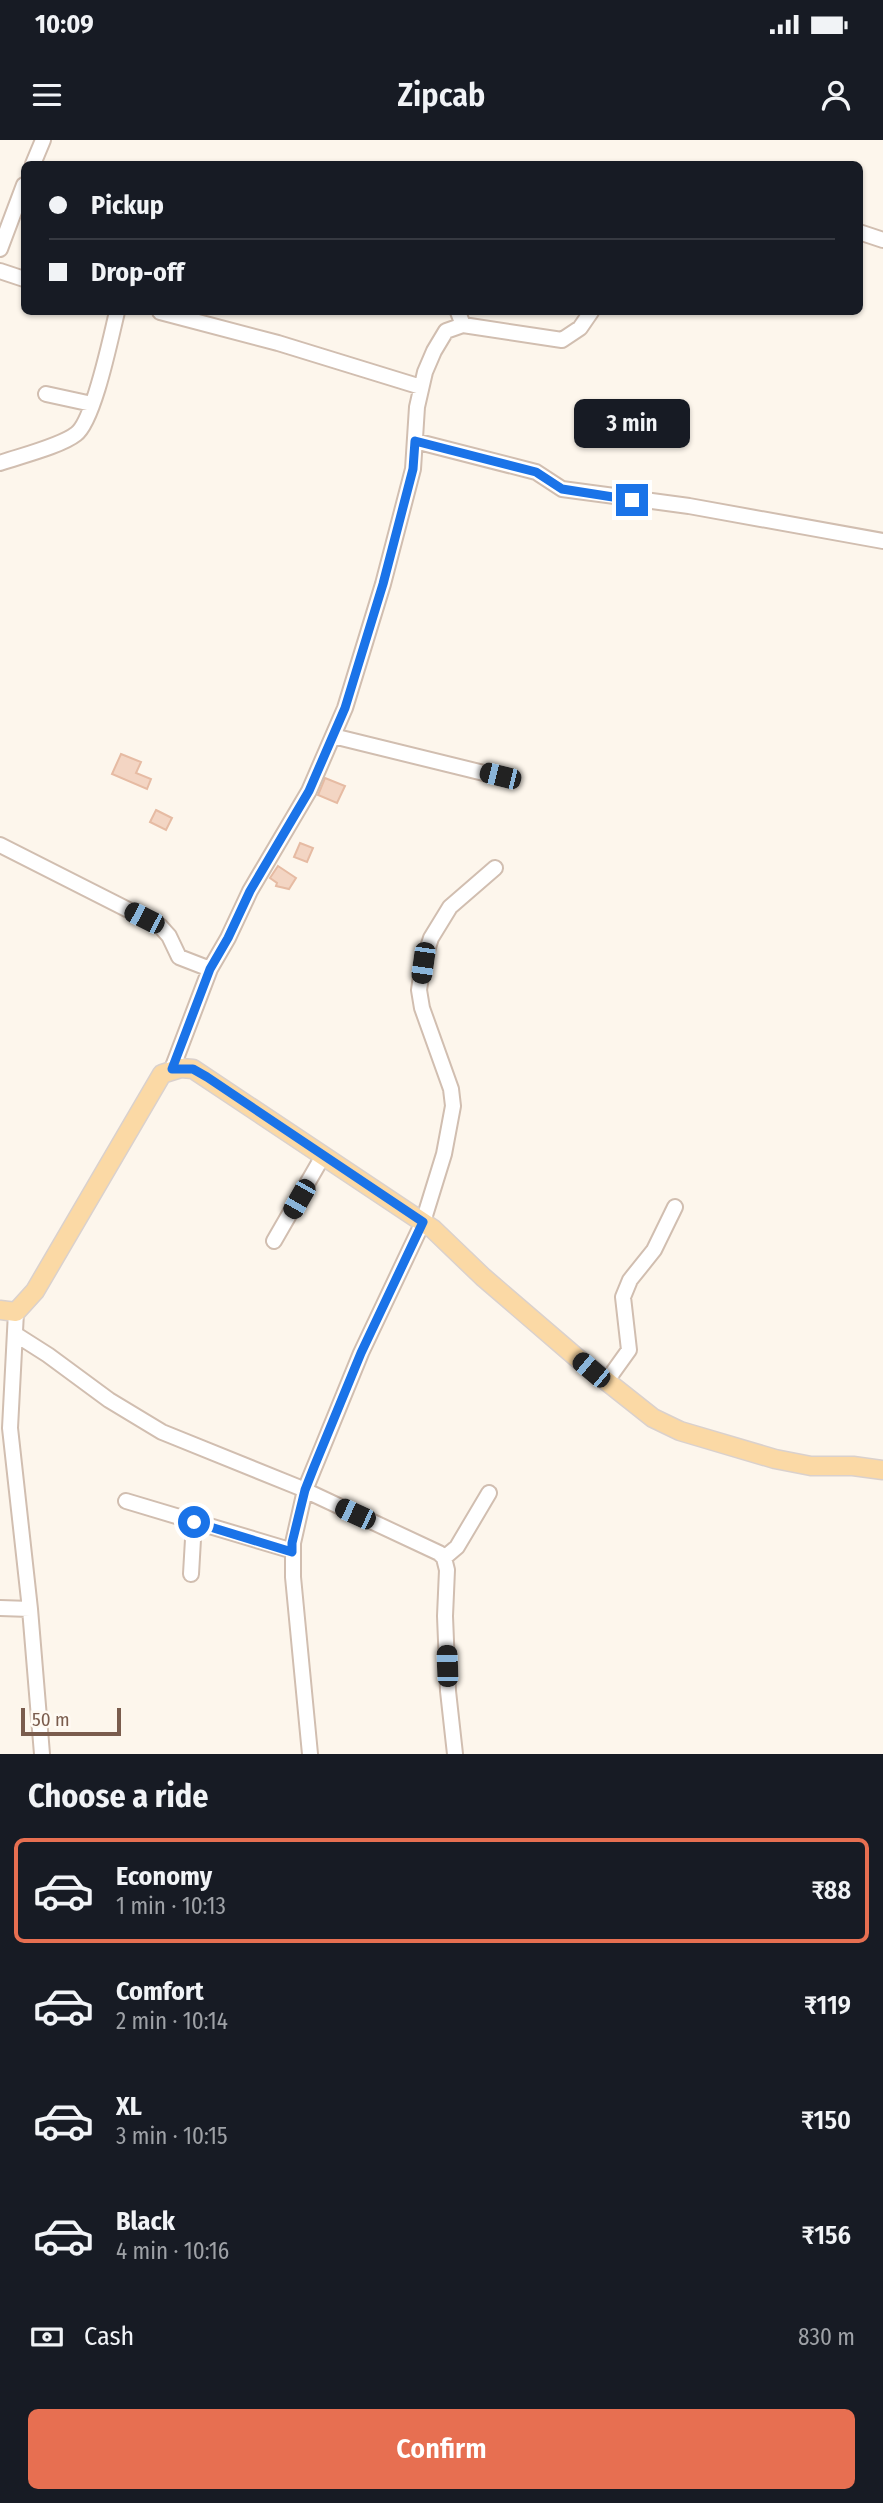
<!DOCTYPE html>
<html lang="en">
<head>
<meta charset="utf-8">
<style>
	body { margin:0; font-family:"Fira Sans Condensed",sans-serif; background:#20242c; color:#f1f3f6; height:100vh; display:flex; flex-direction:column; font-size:26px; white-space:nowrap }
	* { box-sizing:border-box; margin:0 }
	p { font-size:23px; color:#9ea1a6 }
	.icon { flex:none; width:38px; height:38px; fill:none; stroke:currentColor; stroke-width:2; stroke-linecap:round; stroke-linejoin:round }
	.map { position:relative; height:1614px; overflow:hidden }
	.details { display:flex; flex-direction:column; background:#171b24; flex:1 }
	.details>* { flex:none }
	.top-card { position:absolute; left:21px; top:21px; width:842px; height:154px; border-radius:10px; box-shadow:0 2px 5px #0004; display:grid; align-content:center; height:154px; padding:0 28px; background:#171b24 }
	.scale { position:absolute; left:21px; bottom:18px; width:100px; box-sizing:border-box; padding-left:7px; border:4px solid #7a5c4d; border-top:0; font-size:19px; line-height:24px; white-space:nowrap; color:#7a5c4d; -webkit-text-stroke:5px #fffaf3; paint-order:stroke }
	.end { position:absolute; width:32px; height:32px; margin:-16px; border:9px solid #1a73e8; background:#fff; box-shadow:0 0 0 4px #fff }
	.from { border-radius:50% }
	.bubble { position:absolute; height:49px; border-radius:10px; background:#171b24; box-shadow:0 2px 5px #0004; font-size:23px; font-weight:600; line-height:49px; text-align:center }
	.car { position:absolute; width:21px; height:42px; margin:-21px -10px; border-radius:9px; box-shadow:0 0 5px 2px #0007; background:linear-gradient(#222 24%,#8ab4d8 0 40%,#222 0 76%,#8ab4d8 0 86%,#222 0) }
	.top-card b { display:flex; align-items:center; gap:24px; height:66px; font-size:26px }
	.top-card b+b { border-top:2px solid #363941 }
	.top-card i { width:18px; height:18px; background:#f1f3f6 }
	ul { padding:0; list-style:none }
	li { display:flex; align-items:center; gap:21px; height:105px; margin:0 14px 10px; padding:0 14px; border:4px solid transparent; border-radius:10px }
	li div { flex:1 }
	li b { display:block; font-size:26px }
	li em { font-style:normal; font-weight:600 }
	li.selected { border-color:#e76f51 }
	li>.icon { width:63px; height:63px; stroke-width:1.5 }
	h2 { padding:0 28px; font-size:32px; line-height:84px }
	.pay { display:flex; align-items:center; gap:18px; height:77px; padding:0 28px; font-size:26px }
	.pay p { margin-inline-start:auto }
	.primary-button { display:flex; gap:14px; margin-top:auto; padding:14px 28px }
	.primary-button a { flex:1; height:80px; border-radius:10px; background:#e76f51; color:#fff; font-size:28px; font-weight:600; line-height:80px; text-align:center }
	.status { display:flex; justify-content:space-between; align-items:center; height:49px; padding:0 35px; background:#171b24; direction:ltr }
	.status svg { height:19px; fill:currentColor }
	header { display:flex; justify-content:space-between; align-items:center; height:91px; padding:0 28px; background:#171b24; font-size:32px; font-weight:600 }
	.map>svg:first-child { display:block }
</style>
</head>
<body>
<div class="status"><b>10:09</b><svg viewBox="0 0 49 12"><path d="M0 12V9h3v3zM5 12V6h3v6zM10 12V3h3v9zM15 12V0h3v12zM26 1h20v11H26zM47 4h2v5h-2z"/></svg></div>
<header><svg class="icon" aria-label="menu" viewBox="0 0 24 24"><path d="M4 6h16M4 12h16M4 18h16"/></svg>Zipcab<svg class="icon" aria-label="person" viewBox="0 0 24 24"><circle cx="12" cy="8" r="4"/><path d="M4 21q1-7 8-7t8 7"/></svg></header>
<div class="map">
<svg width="883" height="1614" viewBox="0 0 883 1614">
	<rect width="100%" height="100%" fill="#fdf6ec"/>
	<path fill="#f3d5c3" stroke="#e6bba3" stroke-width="2" d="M121 614 141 622 136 633 151 639 147 649 112 634Z
		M325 638 345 646 337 663 318 655Z
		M156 670 172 678 166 690 150 682Z
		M300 703 313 708 307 722 294 717Z
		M278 726 296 738 289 749 276 746 277 743 270 738Z"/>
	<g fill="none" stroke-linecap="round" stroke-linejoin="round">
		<g stroke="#d1beb0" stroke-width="18">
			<path id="minor" d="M33 24 43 0
				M859 92 883 100
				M0 109 24 45
				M0 131 24 139
				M160 172 278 203 421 247
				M458 172 463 185
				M46 254 92 264
				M415 301 536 332 562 349 689 366 883 401
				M0 323C20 316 61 306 76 294 94 281 111 196 117 172
				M333 596 500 637
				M0 705 160 786 169 796 179 817 210 829
				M172 929 210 829 228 798 250 751 309 651 345 568 383 444 413 329 417 267 425 232 434 211 446 191 463 185 562 200 580 188 591 172
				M274 1101 323 1016
				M16 1172 10 1288 30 1469 42 1614
				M15 1194 48 1215 109 1260 162 1292 298 1347 439 1413 444 1418 447 1430 445 1476 448 1551 455 1614
				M606 1242 629 1210 623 1157 630 1140 654 1110 675 1067
				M126 1361 293 1411
				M444 1418 457 1407 489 1353
				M191 1434 194 1382
				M0 1468 30 1469
				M310 1614 293 1437V1403L305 1350 361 1213 423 1082 444 1014 453 966 451 949 422 868 419 850 423 823 431 798 450 767 495 728"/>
		</g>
		<g stroke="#dad1cd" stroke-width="21">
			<path id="major" d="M0 1170 16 1172 35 1151 162 934 181 928 193 929 433 1089 483 1137 576 1217 653 1278 680 1291 775 1319 811 1326H853L883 1330"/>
		</g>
		<use href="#minor" stroke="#fff" stroke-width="14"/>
		<use href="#major" stroke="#fbd9a5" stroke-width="18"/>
	</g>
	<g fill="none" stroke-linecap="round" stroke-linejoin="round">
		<path stroke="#1a73e8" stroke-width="9" d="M194 1382 292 1412V1403L305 1350 314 1327 361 1213 423 1082 207 937 193 929H172L210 829 228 798 250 751 309 651 345 568 383 444 413 329 415 301 536 332 562 349 632 360"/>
	</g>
</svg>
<div class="scale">50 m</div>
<i class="end from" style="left:194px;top:1382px"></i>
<i class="end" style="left:632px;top:360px"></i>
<div class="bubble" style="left:574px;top:259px;width:116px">3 min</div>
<i class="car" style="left:500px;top:636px;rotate:284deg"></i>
<i class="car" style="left:144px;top:778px;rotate:297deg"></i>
<i class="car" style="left:423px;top:823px;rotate:188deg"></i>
<i class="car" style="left:299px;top:1059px;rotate:210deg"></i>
<i class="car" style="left:591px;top:1230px;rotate:310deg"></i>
<i class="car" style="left:355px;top:1374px;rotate:295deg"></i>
<i class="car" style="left:447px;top:1526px;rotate:358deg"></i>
<div class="top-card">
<b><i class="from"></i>Pickup</b>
<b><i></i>Drop-off</b>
</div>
</div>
<section class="details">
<h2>Choose a ride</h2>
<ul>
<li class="selected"><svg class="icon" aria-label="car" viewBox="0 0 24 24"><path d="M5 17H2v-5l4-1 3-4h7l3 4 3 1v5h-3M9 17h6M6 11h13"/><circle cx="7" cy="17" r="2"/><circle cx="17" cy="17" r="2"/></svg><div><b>Economy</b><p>1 min · 10:13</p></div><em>₹88</em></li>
<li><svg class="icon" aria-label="car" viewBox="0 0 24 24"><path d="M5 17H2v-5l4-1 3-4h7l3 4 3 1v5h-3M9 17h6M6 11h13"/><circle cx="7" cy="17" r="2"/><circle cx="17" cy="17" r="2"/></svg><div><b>Comfort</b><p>2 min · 10:14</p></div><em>₹119</em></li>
<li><svg class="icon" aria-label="car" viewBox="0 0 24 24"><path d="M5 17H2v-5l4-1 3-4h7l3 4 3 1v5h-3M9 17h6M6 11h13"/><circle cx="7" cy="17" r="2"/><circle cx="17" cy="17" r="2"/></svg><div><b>XL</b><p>3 min · 10:15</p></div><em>₹150</em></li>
<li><svg class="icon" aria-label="car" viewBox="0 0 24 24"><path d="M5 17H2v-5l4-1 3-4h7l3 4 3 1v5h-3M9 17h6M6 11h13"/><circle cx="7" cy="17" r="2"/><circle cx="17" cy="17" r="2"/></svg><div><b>Black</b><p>4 min · 10:16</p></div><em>₹156</em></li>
</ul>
<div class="pay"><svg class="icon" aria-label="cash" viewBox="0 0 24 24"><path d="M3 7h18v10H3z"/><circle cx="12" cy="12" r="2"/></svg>Cash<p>830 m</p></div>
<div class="primary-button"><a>Confirm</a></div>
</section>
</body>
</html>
